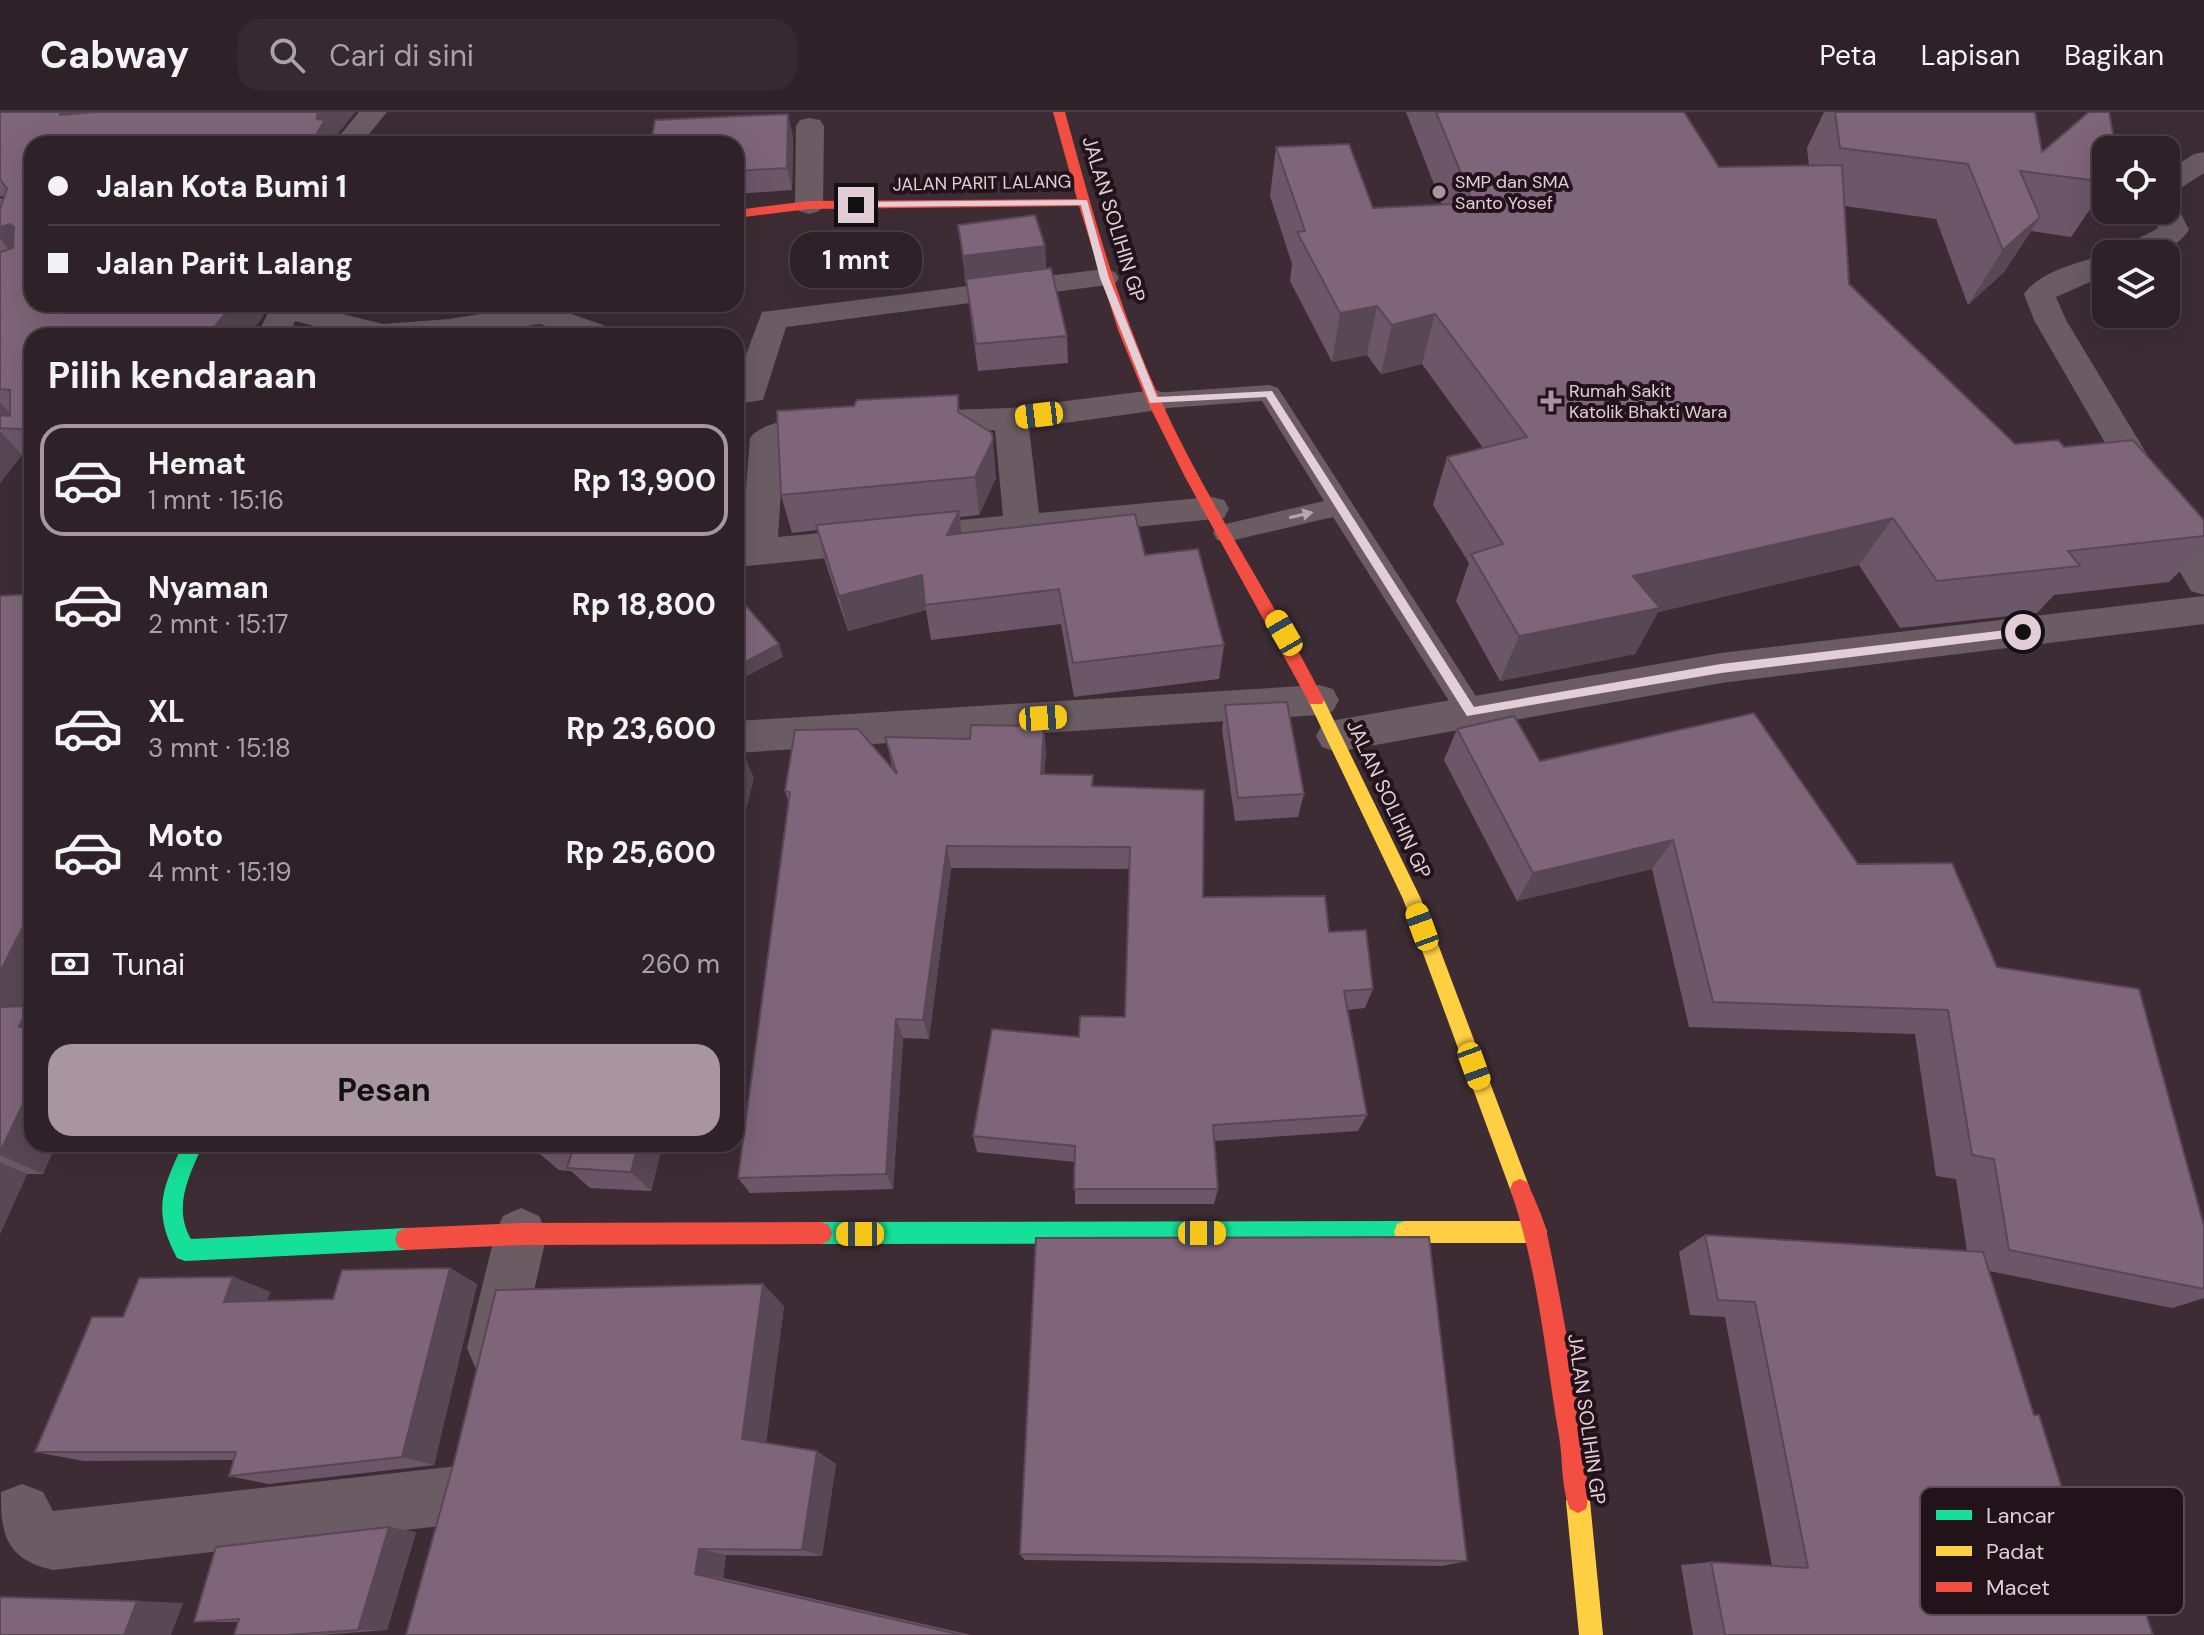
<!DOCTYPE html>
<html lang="id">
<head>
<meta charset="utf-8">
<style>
	body { margin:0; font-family:"DM Sans",sans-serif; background:#36292f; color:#f1f3f6; height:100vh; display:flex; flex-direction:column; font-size:30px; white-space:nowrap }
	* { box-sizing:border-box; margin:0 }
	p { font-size:26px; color:#a7a3a7 }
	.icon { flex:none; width:44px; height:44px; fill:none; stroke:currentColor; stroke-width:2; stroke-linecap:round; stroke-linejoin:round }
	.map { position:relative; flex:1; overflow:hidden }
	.drawer { position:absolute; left:24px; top:216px; width:720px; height:824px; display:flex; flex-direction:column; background:#2e2127; border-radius:24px; box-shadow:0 8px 32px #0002,0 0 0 2px #493e44 }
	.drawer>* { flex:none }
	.top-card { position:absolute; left:24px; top:24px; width:720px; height:176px; border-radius:24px; box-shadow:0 8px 32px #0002,0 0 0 2px #493e44; display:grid; align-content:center; height:176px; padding:0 24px; background:#2e2127 }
	.fabs { position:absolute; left:2092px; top:24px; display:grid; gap:16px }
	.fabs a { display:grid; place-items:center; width:88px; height:88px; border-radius:16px; background:#2e2127; box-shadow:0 8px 32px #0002,0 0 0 2px #493e44; font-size:40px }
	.end { position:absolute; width:36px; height:36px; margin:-18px; border:10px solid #e3cdd6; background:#111; box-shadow:0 0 0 4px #111 }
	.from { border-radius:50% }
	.bubble { position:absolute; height:56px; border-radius:24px; background:#2e2127; box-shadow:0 8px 32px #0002,0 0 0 2px #493e44; font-size:26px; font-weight:700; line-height:56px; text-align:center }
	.car { position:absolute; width:24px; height:48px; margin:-24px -12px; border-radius:10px; box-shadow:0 0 6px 2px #0007; background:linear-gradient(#f5c518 24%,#345 0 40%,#f5c518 0 76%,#345 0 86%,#f5c518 0) }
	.top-card b { display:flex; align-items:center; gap:28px; height:76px; font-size:30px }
	.top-card b+b { border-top:2px solid #493e44 }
	.top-card i { width:20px; height:20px; background:#f1f3f6 }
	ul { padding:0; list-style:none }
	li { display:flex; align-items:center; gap:24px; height:112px; margin:0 16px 12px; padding:0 8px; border:4px solid transparent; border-radius:24px }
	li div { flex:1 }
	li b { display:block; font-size:30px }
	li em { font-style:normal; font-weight:700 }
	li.on { border-color:#a9959d }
	li>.icon { width:72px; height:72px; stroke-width:1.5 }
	h2 { padding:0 24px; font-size:36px; line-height:96px }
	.pay { display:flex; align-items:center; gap:20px; height:88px; padding:0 24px; font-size:30px }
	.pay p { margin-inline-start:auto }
	.cta { display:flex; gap:16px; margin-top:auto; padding:16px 24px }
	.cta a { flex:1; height:92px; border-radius:24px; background:#a9959d; color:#111; font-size:32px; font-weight:700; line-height:92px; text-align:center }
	header { display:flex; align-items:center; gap:48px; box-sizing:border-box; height:112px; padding:0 40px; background:#2e2127; border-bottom:2px solid #493e44 }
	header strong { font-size:38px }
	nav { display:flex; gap:44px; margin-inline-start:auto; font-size:28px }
	.search { width:560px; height:72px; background:#36292f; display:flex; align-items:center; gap:20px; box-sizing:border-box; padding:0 28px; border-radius:24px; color:#a7a3a7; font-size:30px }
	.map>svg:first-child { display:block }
</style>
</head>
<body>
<header>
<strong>Cabway</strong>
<div class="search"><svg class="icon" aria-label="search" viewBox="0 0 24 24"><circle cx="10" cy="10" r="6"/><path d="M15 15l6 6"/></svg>Cari di sini</div>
<nav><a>Peta</a><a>Lapisan</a><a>Bagikan</a></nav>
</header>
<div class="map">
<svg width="2204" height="1523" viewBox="0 0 2204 1523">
	<rect width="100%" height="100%" fill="#3d2c34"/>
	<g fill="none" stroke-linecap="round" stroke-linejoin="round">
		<path fill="#6b5c63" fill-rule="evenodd" d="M1269 273 1278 276 1481 592 1486 600 1481 608 1471 611 1461 608 1333 405 1226 430 1217 428 1213 421 1217 414 1324 389 1262 289 1154 297 1145 295 1142 289 1145 283 1154 281Z"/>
		<path fill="#6b5c63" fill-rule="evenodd" d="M359 0H387L361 32H333Z
			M810 6 820 8 824 14 823 93 819 99 809 102 799 99 795 93 796 14 800 8Z
			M2204 40V61L2176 79 2166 82V60L2194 42Z
			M0 86 17 93 25 106 11 147 0 150Z
			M2166 89 2176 92 2189 118C2171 144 2146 142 2117 142 2125 130 2146 124 2158 116L2151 98H2166Z
			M2106 143V163L2056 185 2066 208 2204 437V483L2191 479 2034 208 2024 182C2039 160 2081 149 2106 143Z
			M1104 157 1115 160 1119 166 1115 172 786 215 763 288 736 292V270L762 200Z
			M272 192H302L383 212 449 207 543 192 603 213 610 224H573L540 212 466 224H352L295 209 289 224H257Z
			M1154 278 1166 281 1171 289 1166 297 1029 316 1039 401 1211 385 1224 388 1229 397 1224 406 736 455V429L742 428 750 326C763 306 827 301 849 307L854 315 849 323 784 332 778 425 1003 404 995 318 913 321 901 318 896 310 901 302 913 299 1011 296Z
			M2204 484V512L1721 571 1336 640 1322 635 1316 624 1322 613 1336 608 1721 541Z
			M1319 573 1333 577 1339 588 1333 599 1319 603 736 641V609Z
			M521 1096 539 1104 547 1122 521 1236 513 1255 494 1263 475 1255 467 1236 495 1122 503 1104Z
			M458 1354 478 1363 487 1383 478 1403 458 1412 53 1458C9 1448 0 1426 1 1380L22 1372 43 1380 53 1399Z"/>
		<path fill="#16e098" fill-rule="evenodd" d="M183 1032H203C190 1063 172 1094 191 1127L406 1116 414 1119 417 1127 414 1135 406 1138 185 1149 177 1146C152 1099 162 1077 183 1032Z
			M1405 1109 1413 1112 1416 1120 1413 1128 1405 1131 821 1132 813 1129 810 1121 813 1113 821 1110Z"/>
		<path fill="#ffcf43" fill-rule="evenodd" d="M1316 582 1324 588 1421 787 1530 1077 1527 1084 1520 1087 1513 1084 1510 1077 1403 787 1308 588Z
			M1405 1109H1536L1544 1112 1547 1120 1544 1128 1536 1131H1405L1397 1128 1394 1120 1397 1112Z
			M1578 1377 1586 1381 1590 1389 1603 1523H1579L1566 1389 1570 1381Z"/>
		<path fill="#f24e42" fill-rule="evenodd" d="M1053 0H1065C1092 98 1118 196 1161 289 1208 392 1273 487 1324 588L1322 592H1310L1185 365 1147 289 1118 218 1079 94 809 97 736 106V98L809 89 1077 87Z
			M1520 1067 1527 1070C1534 1086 1543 1104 1547 1122 1556 1160 1596 1373 1586 1397L1578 1401 1570 1397C1561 1376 1563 1348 1559 1324 1545 1242 1538 1156 1510 1077L1513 1070Z
			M821 1110 829 1113 832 1121 829 1129 821 1132 521 1133 406 1138 398 1135 395 1127 398 1119 406 1116 521 1111Z"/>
	</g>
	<path fill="#6c5768" d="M0 0H355L335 25V27L422 30 423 32H32V192L262 206 32 224V344L22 343 0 371V140L9 137 0 126V97L4 85 0 84Z
		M1406 0H1684L1719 55 1809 54 1807 36 1824 0H2035L2042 40 2106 38V53L2103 57 2106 64V74L2071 125 2031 119 2004 160 1968 193 1936 107 1845 94 1849 172 2015 332 2064 335 2204 408V436L2169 470 2054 483 2037 501 1900 516 1859 453 1658 500 1635 542 1500 569 1456 489 1469 451 1433 393 1447 345 1483 336 1422 252 1381 262 1367 243 1332 250 1290 169 1292 152 1270 84 1276 35 1373 96 1442 93Z
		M793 24 792 78 736 82V32Z
		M958 113 1045 134 1046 157 1067 224 1068 251 978 259Z
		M419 192H524L424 201Z
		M958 283 960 301 996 366 979 403 960 405 962 421 1145 443 1224 533 1219 567 1074 585 1061 512 931 528 926 498 848 519 825 449 817 418 792 421 781 383 854 294Z
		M0 484 32 1032H56L43 1062H27L0 1122Z
		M1225 593 1304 682 1298 705 1235 709 1222 617Z
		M1457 617 1540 649 1858 752 1997 855 2204 1114V1186L2172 1196 1989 1159 2034 1303 2093 1475 2153 1523H1693L1681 1453 1711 1450 1772 1454 1725 1205 1690 1203 1679 1140 1705 1123 1967 1139 1956 1067 1936 1064 1915 922 1689 915 1652 757 1517 789 1444 648Z
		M885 625 1046 638 1044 662 1093 674 1203 785 1329 820 1373 877 1365 896 1347 898 1367 1003 1358 1019 1214 1029 1218 1077 1214 1092H1075V1050L977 1040 973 1024 1079 925 1125 905 1130 757 951 756 929 927 903 926 893 1077 750 1081 738 1066 788 688 785 679 893 658Z
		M663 1032 651 1079 590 1076 571 1059 559 1058 535 1038Z
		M450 1156 477 1172 434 1353 269 1372 229 1364 234 1348 84 1349 35 1340 123 1205 233 1165 270 1180 267 1189 333 1187Z
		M784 1194 766 1331 836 1352 822 1444 726 1443 723 1466 971 1523H406Z
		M416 1420 387 1518 320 1523H234L238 1510H194Z
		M1020 1442 1467 1449 1442 1454 1025 1448Z"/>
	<path fill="#584755" d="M61 0H86L87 2 60 3Z
		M319 0H355L335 25 338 32 314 26 317 3Z
		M788 2 793 24 792 78 787 56Z
		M2106 47V53L2095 68 2101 52Z
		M2040 105 2004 160 1968 193 2003 138Z
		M10 112 31 140 15 145 0 126V115Z
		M1045 134 1046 161 965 171 963 144Z
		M114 192H157L131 224 110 197Z
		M233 192H269L262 206 248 224H207Z
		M1377 194 1367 243 1332 250 1340 201Z
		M1435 202 1422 252 1381 262 1392 213Z
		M0 290 11 303 0 306Z
		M0 319 22 343 0 371Z
		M993 328 996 366 979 403 975 365Z
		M959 399 963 435 947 423Z
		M1893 406 1859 453 1658 500 1635 542 1500 569 1519 524 1633 464Z
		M922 463 926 498 848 519 839 484Z
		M779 532 783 545 736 570V555Z
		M1044 614 1046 638 1043 686 1041 662Z
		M741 636 754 666 736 737V655Z
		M1673 728 1652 757 1517 789 1533 761Z
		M947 734 951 756 929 927 923 908Z
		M32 797V923L0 905V860Z
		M896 907 903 926 893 1077 886 1062Z
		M31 973 32 1032H56L43 1062 0 1043V1040Z
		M638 1032H663L651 1079 631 1060Z
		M0 1050 27 1062 0 1122Z
		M450 1156 477 1172 434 1353 402 1345Z
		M233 1165 270 1180 262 1204 224 1190Z
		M763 1172 784 1194 765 1340 742 1327Z
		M817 1339 836 1352 822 1444 802 1438Z
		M389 1415 416 1420 387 1518H358Z
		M699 1437 726 1443 723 1466 695 1462Z
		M137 1489 183 1491 171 1523H124Z"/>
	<path fill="#7e6579" stroke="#584755" stroke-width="2" d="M0 0H61L60 3 96 0H319L317 3V7L325 8 314 26 422 30 421 32H32V192H114L110 197 113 199H147L154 192H233L207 224H32V318L0 316V303L10 304V278L0 277V140L13 136 14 115 10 112 0 115V97L7 77 0 67Z
		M1436 0H1684L1719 55 1842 53 1849 172 2015 332 2058 328 2064 335 2133 328 2204 408V424L2068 439 2080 454 1937 469 1893 406 1633 464 1660 496 1519 524 1471 442 1503 432 1447 345 1527 325 1435 202 1392 213 1377 194 1340 201 1297 120 1305 119 1276 35 1349 32 1373 96 1473 91Z
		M1835 0H2035L2042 40 2089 0H2109L2116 38H2106V47L2101 52 2106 64V70L2020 59 2040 105 2003 138 1968 52 1840 36Z
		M788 2 787 56 736 59V32H651L655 8Z
		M1035 103 1045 134 963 144 958 113Z
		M1051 156 1067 224 976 232 966 167Z
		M958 283V300L992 321 993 328 975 365 781 383 777 299 854 294 857 288Z
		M959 399 947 423 1135 402 1145 443 1198 437 1224 533 1073 551 1059 477 925 493 922 463 839 484 816 413Z
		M32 482V797L0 860V484Z
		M736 482 779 532 736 555Z
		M1287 590 1304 682 1238 686 1225 593Z
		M1754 601 1858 752 1952 751 1997 855 2139 877 2204 1114V1177L2009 1138 1994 1047 1972 1043 1948 898 1713 890 1673 728 1533 761 1457 617 1514 604 1540 649Z
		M971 613 1044 614 1041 662 1093 663 1092 674 1204 678 1203 785 1325 784 1329 820 1366 818 1373 877 1344 879 1367 1003 1213 1013 1218 1077H1074L1075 1034 973 1024 992 917 1079 925 1080 904 1125 905 1130 735 947 734 923 908 896 907 886 1062 738 1066 790 680 785 679 795 618 858 617 897 662 885 625 970 627Z
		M736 636H741L736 655Z
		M29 894 19 915H32V973L0 1040V895Z
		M537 1032H638L631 1060 567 1056 572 1040 535 1038Z
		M1705 1123 1983 1140 2034 1303H2039L2093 1475 2138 1478 2153 1523H1725L1711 1450 1808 1456 1755 1190 1718 1188Z
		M1429 1125 1467 1449 1020 1442 1036 1126Z
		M450 1156 402 1345 229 1364 236 1340H35L92 1205H123L139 1166 233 1165 224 1190 333 1187 342 1158Z
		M763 1172 742 1327 817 1339 802 1438 699 1437 695 1462 962 1523H406L455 1346 496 1178Z
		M389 1415 358 1518 287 1523H234L239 1507 194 1510 216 1435Z
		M0 1485 137 1489 124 1523H0Z"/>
	<defs><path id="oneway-solid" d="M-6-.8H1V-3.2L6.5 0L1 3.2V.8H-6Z" transform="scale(2)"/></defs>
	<use fill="#b9a5ae" href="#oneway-solid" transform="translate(1301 403) rotate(-13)"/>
	<path fill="#e3cdd6" d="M1087 88 1109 166 1157 285 1272 279 1474 595 1721 552 2023 516 2028 520 2023 524 1721 561 1467 604 1266 285 1150 291 1100 166 1081 93 856 95 852 93 856 90Z"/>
	<g fill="#a9959d" stroke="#22131a" stroke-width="3">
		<circle cx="1439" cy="80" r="8"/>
		<path d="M1547 277h8v8h8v8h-8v8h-8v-8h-8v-8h8z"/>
	</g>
	<g text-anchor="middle" stroke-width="8" stroke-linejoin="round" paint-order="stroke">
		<g font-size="18" fill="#e3cdd6" stroke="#22131a" text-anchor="start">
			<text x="1455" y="76">SMP dan SMA<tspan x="1455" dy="21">Santo Yosef</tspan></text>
			<text x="1569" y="285">Rumah Sakit<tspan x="1569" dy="21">Katolik Bhakti Wara</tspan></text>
		</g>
		<g font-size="18" fill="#e3cdd6" stroke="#22131a">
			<text transform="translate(982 71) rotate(-1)" y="6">JALAN PARIT LALANG</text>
		</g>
		<g font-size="20" fill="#e3cdd6" stroke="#22131a">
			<text transform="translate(1114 107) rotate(73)" y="7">JALAN SOLIHIN GP</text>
			<text transform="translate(1389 687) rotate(65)" y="7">JALAN SOLIHIN GP</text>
			<text transform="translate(1587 1307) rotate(82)" y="7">JALAN SOLIHIN GP</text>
		</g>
	</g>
	<rect x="1920" y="1375" width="264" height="128" rx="12" fill="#22131a" stroke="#5c4b52" stroke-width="2"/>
	<rect x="1936" y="1398" width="36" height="10" fill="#16e098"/>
	<rect x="1936" y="1434" width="36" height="10" fill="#ffcf43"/>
	<rect x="1936" y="1470" width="36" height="10" fill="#f24e42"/>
	<g font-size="22" fill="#e3cdd6">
		<text x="1986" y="1411">Lancar</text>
		<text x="1986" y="1447">Padat</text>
		<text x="1986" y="1483">Macet</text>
	</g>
</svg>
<div class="fabs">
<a><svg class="icon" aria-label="locate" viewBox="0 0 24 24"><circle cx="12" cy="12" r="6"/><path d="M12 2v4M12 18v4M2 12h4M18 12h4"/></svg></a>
<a><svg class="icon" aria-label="layers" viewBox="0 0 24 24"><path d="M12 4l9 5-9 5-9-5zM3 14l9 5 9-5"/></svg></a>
</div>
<i class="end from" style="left:2023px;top:520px"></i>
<i class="end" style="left:856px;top:93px"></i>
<div class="bubble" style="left:790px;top:120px;width:132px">1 mnt</div>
<i class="car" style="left:1039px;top:303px;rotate:263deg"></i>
<i class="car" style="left:1284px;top:521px;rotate:330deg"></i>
<i class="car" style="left:1043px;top:606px;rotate:86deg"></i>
<i class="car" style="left:1422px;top:815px;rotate:340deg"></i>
<i class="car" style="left:1474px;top:954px;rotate:160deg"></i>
<i class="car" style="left:1202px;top:1121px;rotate:90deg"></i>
<i class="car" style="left:860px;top:1122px;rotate:270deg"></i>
<div class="top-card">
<b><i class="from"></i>Jalan Kota Bumi 1</b>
<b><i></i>Jalan Parit Lalang</b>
</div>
<section class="drawer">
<h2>Pilih kendaraan</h2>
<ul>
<li class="on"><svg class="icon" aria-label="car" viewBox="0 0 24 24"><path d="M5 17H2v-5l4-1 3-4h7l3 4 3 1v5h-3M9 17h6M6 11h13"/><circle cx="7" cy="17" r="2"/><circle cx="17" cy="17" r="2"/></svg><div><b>Hemat</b><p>1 mnt · 15:16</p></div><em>Rp 13,900</em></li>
<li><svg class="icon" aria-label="car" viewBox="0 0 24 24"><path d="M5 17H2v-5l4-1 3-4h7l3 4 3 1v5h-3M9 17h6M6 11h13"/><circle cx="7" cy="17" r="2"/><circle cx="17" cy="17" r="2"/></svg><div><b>Nyaman</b><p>2 mnt · 15:17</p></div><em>Rp 18,800</em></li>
<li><svg class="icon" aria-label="car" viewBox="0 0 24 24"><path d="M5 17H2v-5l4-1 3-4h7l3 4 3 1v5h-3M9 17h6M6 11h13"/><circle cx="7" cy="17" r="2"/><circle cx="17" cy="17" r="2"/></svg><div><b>XL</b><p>3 mnt · 15:18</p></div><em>Rp 23,600</em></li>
<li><svg class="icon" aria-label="car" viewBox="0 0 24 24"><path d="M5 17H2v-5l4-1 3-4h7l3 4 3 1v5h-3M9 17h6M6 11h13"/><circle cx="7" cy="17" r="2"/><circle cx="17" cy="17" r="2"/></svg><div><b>Moto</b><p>4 mnt · 15:19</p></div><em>Rp 25,600</em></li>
</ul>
<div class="pay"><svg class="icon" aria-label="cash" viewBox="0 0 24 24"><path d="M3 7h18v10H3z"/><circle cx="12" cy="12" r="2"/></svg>Tunai<p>260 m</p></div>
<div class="cta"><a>Pesan</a></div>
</section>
</div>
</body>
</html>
